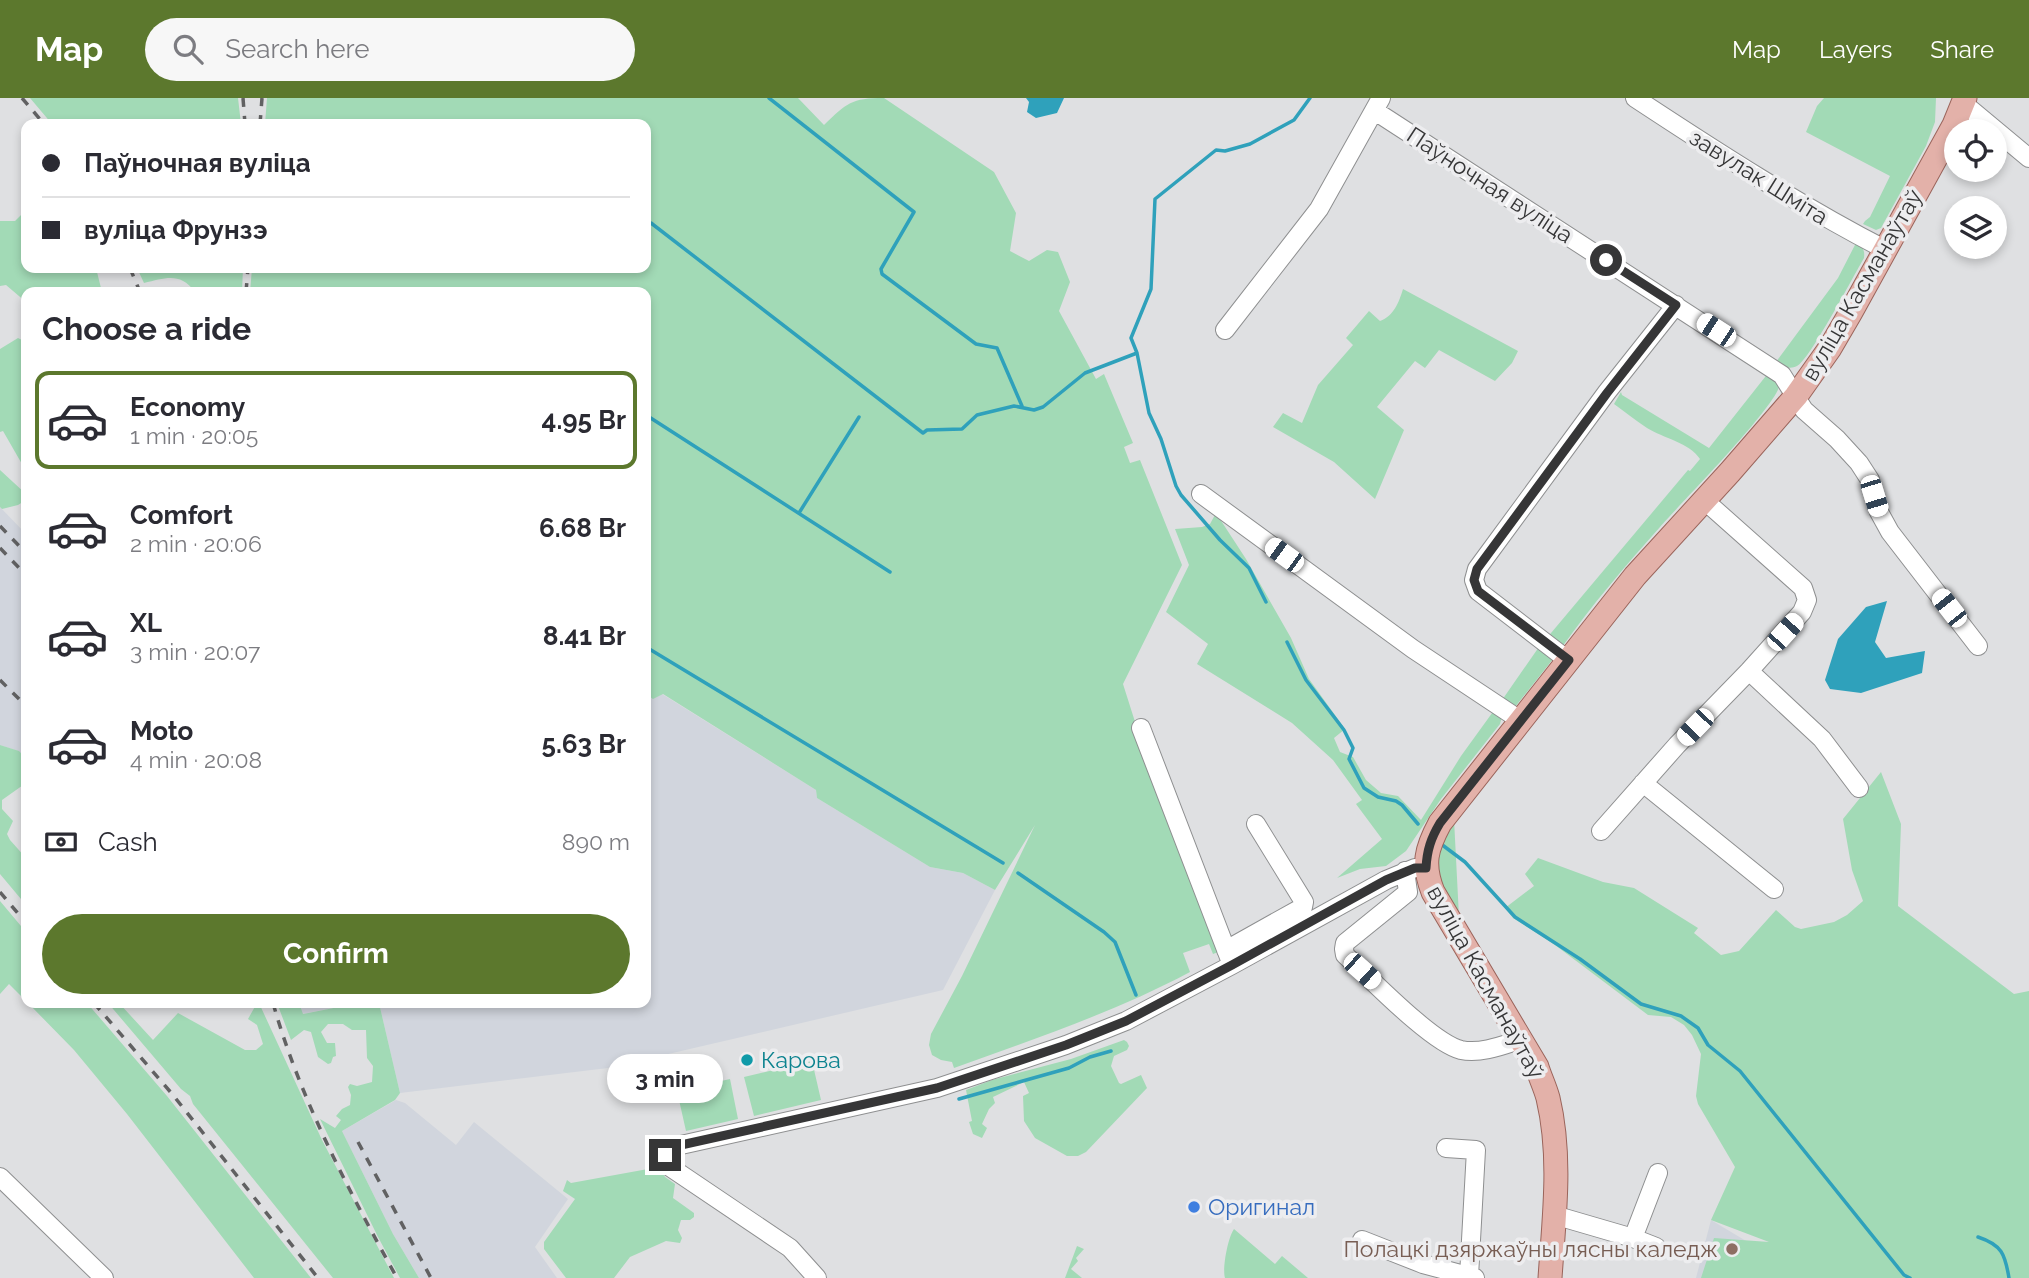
<!DOCTYPE html>
<html lang="en">
<head>
<meta charset="utf-8">
<style>
	body { margin:0; font-family:Raleway,sans-serif; background:#f7f7f7; color:#2b2b33; height:100vh; display:flex; flex-direction:column; font-size:26px; white-space:nowrap }
	* { box-sizing:border-box; margin:0 }
	p { font-size:23px; color:#7c7c81 }
	.icon { flex:none; width:38px; height:38px; fill:none; stroke:currentColor; stroke-width:2; stroke-linecap:round; stroke-linejoin:round }
	.map { position:relative; flex:1; overflow:hidden }
	.panel { position:absolute; left:21px; top:189px; width:630px; height:721px; display:flex; flex-direction:column; background:#fff; border-radius:14px; box-shadow:0 4px 10px #0003 }
	.panel>* { flex:none }
	.banner { position:absolute; left:21px; top:21px; width:630px; height:154px; border-radius:14px; box-shadow:0 4px 10px #0003; display:grid; align-content:center; height:154px; padding:0 21px; background:#fff }
	.tools { position:absolute; left:1944px; top:21px; display:grid; gap:14px }
	.tools a { display:grid; place-items:center; width:63px; height:63px; border-radius:50%; background:#fff; box-shadow:0 4px 10px #0003; font-size:35px }
	.end { position:absolute; width:32px; height:32px; margin:-16px; border:9px solid #363637; background:#fff; box-shadow:0 0 0 4px #fff }
	.from { border-radius:50% }
	.bubble { position:absolute; height:49px; border-radius:24px; background:#fff; box-shadow:0 4px 10px #0003; font-size:23px; font-weight:700; line-height:49px; text-align:center }
	.car { position:absolute; width:21px; height:42px; margin:-21px -10px; border-radius:9px; box-shadow:0 0 5px 2px #0007; background:linear-gradient(#fff 24%,#345 0 40%,#fff 0 76%,#345 0 86%,#fff 0) }
	.banner b { display:flex; align-items:center; gap:24px; height:66px; font-size:26px }
	.banner b+b { border-top:2px solid #e1e1e2 }
	.banner i { width:18px; height:18px; background:#2b2b33 }
	ul { padding:0; list-style:none }
	li { display:flex; align-items:center; gap:21px; height:98px; margin:0 14px 10px; padding:0 7px; border:4px solid transparent; border-radius:14px }
	li div { flex:1 }
	li b { display:block; font-size:26px }
	li em { font-style:normal; font-weight:700 }
	li.active { border-color:#5c782d }
	li>.icon { width:63px; height:63px; stroke-width:1.5 }
	h2 { padding:0 21px; font-size:32px; line-height:84px }
	.pay { display:flex; align-items:center; gap:18px; height:77px; padding:0 21px; font-size:26px }
	.pay p { margin-inline-start:auto }
	.cta { display:flex; gap:14px; margin-top:auto; padding:14px 21px }
	.cta a { flex:1; height:80px; border-radius:42px; background:#5c782d; color:#fff; font-size:28px; font-weight:700; line-height:80px; text-align:center }
	header { display:flex; align-items:center; gap:42px; box-sizing:border-box; height:98px; padding:0 35px; background:#5c782d; color:#fff }
	header strong { font-size:33px }
	nav { display:flex; gap:38px; margin-inline-start:auto; font-size:24px }
	.search { width:490px; height:63px; background:#f7f7f7; display:flex; align-items:center; gap:18px; box-sizing:border-box; padding:0 24px; border-radius:38px; color:#7c7c81; font-size:26px }
	.map>svg:first-child { display:block }
</style>
</head>
<body>
<header>
<strong>Map</strong>
<div class="search"><svg class="icon" aria-label="search" viewBox="0 0 24 24"><circle cx="10" cy="10" r="6"/><path d="M15 15l6 6"/></svg>Search here</div>
<nav><a>Map</a><a>Layers</a><a>Share</a></nav>
</header>
<div class="map">
<svg width="2029" height="1180" viewBox="0 0 2029 1180">
	<rect width="100%" height="100%" fill="#dfe0e2"/>
	<path fill="#d1d5dd" d="M0 409 26 436V661L18 653 0 647Z
		M646 596 653 600 662 596 816 692 817 700 930 769 963 775 995 792 943 892 608 970 400 995 379 905H646Z
		M299 905H359L302 916Z
		M396 1002 405 1005 456 1047 474 1024 568 1101 535 1149 557 1180H419L393 1136 342 1033Z
		M1711 1122 1808 1180H1696Z"/>
	<path fill="#a2dab6" d="M30 0H238L241 26H52Z
		M267 0H798L824 27C847 5 851 0 884 0L994 74 1016 115 1010 153 1029 163 1047 152 1058 154 1070 184 1059 213 1096 281 1104 276 1133 345 1124 349 1130 365 1140 362 1182 467 1123 586 1143 649 1221 853 1213 856 1209 846 1183 855 1190 874C1115 914 1034 941 954 970L952 964 941 962 932 957 929 947 931 936 962 878 1035 727 995 792 963 775 930 769 817 700 816 692 663 596 653 601 646 596V194H250L252 170H646V26H265Z
		M1824 0H1936L1935 24 1926 48 1881 130 1876 132 1863 126 1865 123 1870 119 1890 78 1806 34 1817 8Z
		M24 114 26 116V170H96L101 190 105 194H26V204L6 187 0 188V123H15Z
		M1856 145C1863 149 1865 152 1864 160 1854 177 1809 263 1797 268 1789 272 1783 268 1776 264L1838 180Z
		M137 170H243L242 194H195C180 174 166 180 144 185Z
		M1403 191 1518 253 1512 265 1495 283 1439 252 1425 270 1415 263 1377 309 1404 332 1375 401 1334 364 1273 329 1283 315 1302 325 1318 287 1353 247 1346 240 1369 213 1380 223C1394 218 1399 204 1403 191Z
		M18 240 26 244V373L3 333 0 334V251Z
		M1769 274 1780 286C1777 308 1680 406 1660 429 1625 468 1592 507 1562 549L1546 541 1688 372 1690 373 1700 361C1690 345 1663 340 1647 330 1635 322 1625 314 1614 306L1621 294 1622 297 1709 350Z
		M0 372 26 396V402L18 407 2 411 0 409Z
		M1216 415 1246 461 1291 540 1309 581 1345 631 1334 640 1340 654 1353 659 1366 682 1381 695 1398 698 1421 722 1461 658 1495 611 1502 618 1500 626 1441 701 1406 753 1386 768 1360 771 1337 780 1382 741 1356 706 1362 702 1333 662 1292 625 1197 566 1208 546 1166 514 1189 467 1175 431 1202 429 1210 426Z
		M1541 546 1553 561 1515 609 1500 605Z
		M0 647 19 653 26 661V685L2 702V711L13 723 7 736 10 742 26 760V807L0 776Z
		M1881 674 1901 726 1898 808 2014 896 2029 893V1180H1701L1714 1140 1769 1144 1711 1122 1735 1069 1698 1006 1696 998 1701 956 1692 937 1684 927 1671 919 1648 917 1555 847 1513 820 1505 810 1534 788 1525 776 1538 760 1603 784 1634 790 1698 830 1694 835 1721 857 1739 853 1776 812 1795 829 1801 831 1834 824 1847 817 1863 803 1852 772 1843 721Z
		M1454 721 1459 819C1449 800 1433 779 1437 756 1440 745 1449 732 1454 721Z
		M0 803 26 834V903L9 886 0 896Z
		M28 905H87L167 998 311 1180H254L127 1016 74 952Z
		M108 905H119L153 942 178 915 245 952H256L263 946 257 927 248 921 257 905H259L322 1042 394 1180H333L193 1006 190 998 181 991Z
		M277 905H299L303 916 359 905H379L400 995 395 1002 342 1033 393 1136 419 1180H400L378 1139 320 1021 335 1030 341 1022 336 1018 342 1011 350 1007 351 997 348 989 350 986 357 988 372 984 373 968 367 960 366 932H352L343 926H328L321 934 327 945H335L336 958 333 959 331 965 328 966 318 959 311 934 304 932 291 942Z
		M1124 942 1127 944 1129 948 1127 952 1114 958 1111 968 1119 985 1121 986 1141 977 1147 990 1086 1054 1078 1058H1067L1035 1040 1024 1023 1023 998 1029 995 1024 984 993 999 995 1005 989 1011 982 1026 987 1030 982 1040 973 1036 969 1024 972 1023 966 992 992 982 1071 961Z
		M812 963 821 1002 754 1018 744 979Z
		M730 981 738 1021 686 1033 677 993Z
		M659 1069 665 1079 675 1086 673 1100 694 1115V1119L690 1122H681L678 1132 682 1140 680 1145 666 1143 630 1159 614 1180H566L544 1151V1144L575 1101 563 1093 567 1082 571 1085Z
		M1234 1131 1275 1166 1282 1158 1308 1180H1225C1222 1171 1228 1139 1234 1131Z
		M1077 1148 1084 1151 1076 1160 1078 1163 1071 1171 1082 1180H1065Z"/>
	<path fill="#2fa1bb" d="M1026 0H1064L1057 15 1036 20 1027 14 1029 4Z
		M1887 503 1875 544 1886 560 1925 553 1922 575 1861 595 1830 591 1825 582 1838 541 1866 509Z"/>
	<g fill="none" stroke-linecap="round" stroke-linejoin="round">
		<path stroke="#2fa1bb" stroke-width="3.5" d="M769 0 914 114 881 171 882 176 976 246 997 250 1022 308
			M651 125 923 335 927 332 962 331 977 317 1014 308 1034 312 1043 309 1085 275 1137 255
			M646 317 890 474
			M799 415 859 319
			M1266 504 1249 470 1220 442 1181 397 1176 388 1161 341 1149 315 1137 255 1131 240 1151 191 1155 101 1216 52 1225 53 1250 46 1294 22 1310 0
			M1287 544 1306 582 1344 632 1353 650 1349 661 1364 690 1378 699 1396 703 1402 707 1418 726
			M646 549 1003 765
			M1441 746 1465 764 1515 819 1580 861 1641 906 1681 918 1698 930 1708 947 1740 973 1904 1177 1910 1180
			M1018 775 1104 834 1115 844 1136 897
			M959 1001 1069 970 1090 959 1111 953
			M1978 1139C2002 1147 2005 1156 2009 1180"/>
		<g stroke="#8e8f90" stroke-width="20">
			<path id="minor" d="M1635 0C1717 54 1799 107 1886 152
				M1963 5 2029 60
				M1375 13 1782 277 1804 312 1837 341 1859 365 1870 382 1879 414 1890 434 1978 548
				M1225 232 1319 111 1381 0
				M1201 396 1413 551 1520 622
				M1569 563 1478 493 1474 482 1477 471 1607 294 1676 207
				M1749 573 1822 641 1859 690
				M1141 630 1232 867
				M1643 685 1774 791
				M1601 733 1677 647 1749 573 1802 514 1807 502 1803 490 1704 402
				M1405 773 1408 794 1345 845 1344 851 1345 857C1370 880 1432 945 1461 952 1480 956 1501 948 1519 942
				M1226 852 1303 809 1304 804 1256 726
				M1446 1050 1476 1052 1469 1178
				M0 1079 104 1180
				M1554 1117 1633 1140 1656 1149
				M1633 1140 1658 1075
				M1362 1142 1423 1166 1475 1180
				M817 1180 790 1150 667 1067 665 1057 672 1049 937 990 1066 947 1126 923 1232 867 1386 782 1415 770H1426"/>
		</g>
		<g stroke="#9a645b" stroke-width="25">
			<path id="major" d="M1550 1180C1554 1120 1562 1059 1548 1000 1545 989 1540 979 1537 969L1433 794C1422 766 1426 751 1440 725L1635 478 1730 374 1796 298 1830 250 1851 214 1954 27 1965 0"/>
		</g>
		<use href="#minor" stroke="#fff" stroke-width="18"/>
		<use href="#major" stroke="#e3b1a9" stroke-width="23"/>
		<path stroke="#616162" stroke-width="3.5" stroke-dasharray="9 9" stroke-linecap="butt" d="M22 0 44 26
			M243 0 245 26
			M260 26 262 0
			M130 170 140 194
			M246 194 248 170
			M0 428 26 455
			M0 450 26 477
			M0 582 26 608
			M0 794 26 825
			M94 905 173 997 318 1180
			M273 905C300 1001 349 1093 397 1180
			M358 1044 431 1180"/>
	</g>
	<g fill="none" stroke-linecap="round" stroke-linejoin="round">
		<path stroke="#363637" stroke-width="9" d="M665 1057 672 1049 937 990 1066 947 1126 923 1232 867 1386 782 1415 770H1426C1427 752 1431 740 1440 725L1569 562 1478 493 1474 482 1477 471 1607 295 1676 207 1606 162"/>
	</g>
	<circle fill="#0f9aa8" stroke="#ededef" stroke-width="2.5" cx="747" cy="962" r="7"/>
	<circle fill="#3f7fe0" stroke="#ededef" stroke-width="2.5" cx="1194" cy="1109" r="7"/>
	<circle fill="#8d6e63" stroke="#ededef" stroke-width="2.5" cx="1732" cy="1151" r="7"/>
	<g text-anchor="middle" stroke-width="7" stroke-linejoin="round" paint-order="stroke">
		<g font-size="23" fill="#363637" stroke="#ededef">
			<text transform="translate(1759 79) rotate(32)" y="8">завулак Шміта</text>
			<text transform="translate(1490 87) rotate(33)" y="8">Паўночная вуліца</text>
			<text transform="translate(1862 187) rotate(-60)" y="8">вуліца Касманаўтаў</text>
			<text transform="translate(1486 884) rotate(61)" y="8">вуліца Касманаўтаў</text>
		</g>
		<g font-size="23" fill="#0d838f" stroke="#ededef" text-anchor="start">
			<text x="761" y="970">Карова</text>
		</g>
		<g font-size="23" fill="#366cbe" stroke="#ededef" text-anchor="start">
			<text x="1208" y="1117">Оригинал</text>
		</g>
		<g font-size="23" fill="#785e54" stroke="#ededef" text-anchor="end">
			<text x="1718" y="1159">Полацкі дзяржаўны лясны каледж</text>
		</g>
	</g>
</svg>
<div class="tools">
<a><svg class="icon" aria-label="locate" viewBox="0 0 24 24"><circle cx="12" cy="12" r="6"/><path d="M12 2v4M12 18v4M2 12h4M18 12h4"/></svg></a>
<a><svg class="icon" aria-label="layers" viewBox="0 0 24 24"><path d="M12 4l9 5-9 5-9-5zM3 14l9 5 9-5"/></svg></a>
</div>
<i class="end from" style="left:1606px;top:162px"></i>
<i class="end" style="left:665px;top:1057px"></i>
<div class="bubble" style="left:607px;top:956px;width:116px">3 min</div>
<i class="car" style="left:1716px;top:232px;rotate:303deg"></i>
<i class="car" style="left:1874px;top:398px;rotate:163deg"></i>
<i class="car" style="left:1284px;top:457px;rotate:306deg"></i>
<i class="car" style="left:1949px;top:510px;rotate:322deg"></i>
<i class="car" style="left:1785px;top:534px;rotate:42deg"></i>
<i class="car" style="left:1695px;top:629px;rotate:224deg"></i>
<i class="car" style="left:1362px;top:873px;rotate:132deg"></i>
<div class="banner">
<b><i class="from"></i>Паўночная вуліца</b>
<b><i></i>вуліца Фрунзэ</b>
</div>
<section class="panel">
<h2>Choose a ride</h2>
<ul>
<li class="active"><svg class="icon" aria-label="car" viewBox="0 0 24 24"><path d="M5 17H2v-5l4-1 3-4h7l3 4 3 1v5h-3M9 17h6M6 11h13"/><circle cx="7" cy="17" r="2"/><circle cx="17" cy="17" r="2"/></svg><div><b>Economy</b><p>1 min · 20:05</p></div><em>4.95 Br</em></li>
<li><svg class="icon" aria-label="car" viewBox="0 0 24 24"><path d="M5 17H2v-5l4-1 3-4h7l3 4 3 1v5h-3M9 17h6M6 11h13"/><circle cx="7" cy="17" r="2"/><circle cx="17" cy="17" r="2"/></svg><div><b>Comfort</b><p>2 min · 20:06</p></div><em>6.68 Br</em></li>
<li><svg class="icon" aria-label="car" viewBox="0 0 24 24"><path d="M5 17H2v-5l4-1 3-4h7l3 4 3 1v5h-3M9 17h6M6 11h13"/><circle cx="7" cy="17" r="2"/><circle cx="17" cy="17" r="2"/></svg><div><b>XL</b><p>3 min · 20:07</p></div><em>8.41 Br</em></li>
<li><svg class="icon" aria-label="car" viewBox="0 0 24 24"><path d="M5 17H2v-5l4-1 3-4h7l3 4 3 1v5h-3M9 17h6M6 11h13"/><circle cx="7" cy="17" r="2"/><circle cx="17" cy="17" r="2"/></svg><div><b>Moto</b><p>4 min · 20:08</p></div><em>5.63 Br</em></li>
</ul>
<div class="pay"><svg class="icon" aria-label="cash" viewBox="0 0 24 24"><path d="M3 7h18v10H3z"/><circle cx="12" cy="12" r="2"/></svg>Cash<p>890 m</p></div>
<div class="cta"><a>Confirm</a></div>
</section>
</div>
</body>
</html>
